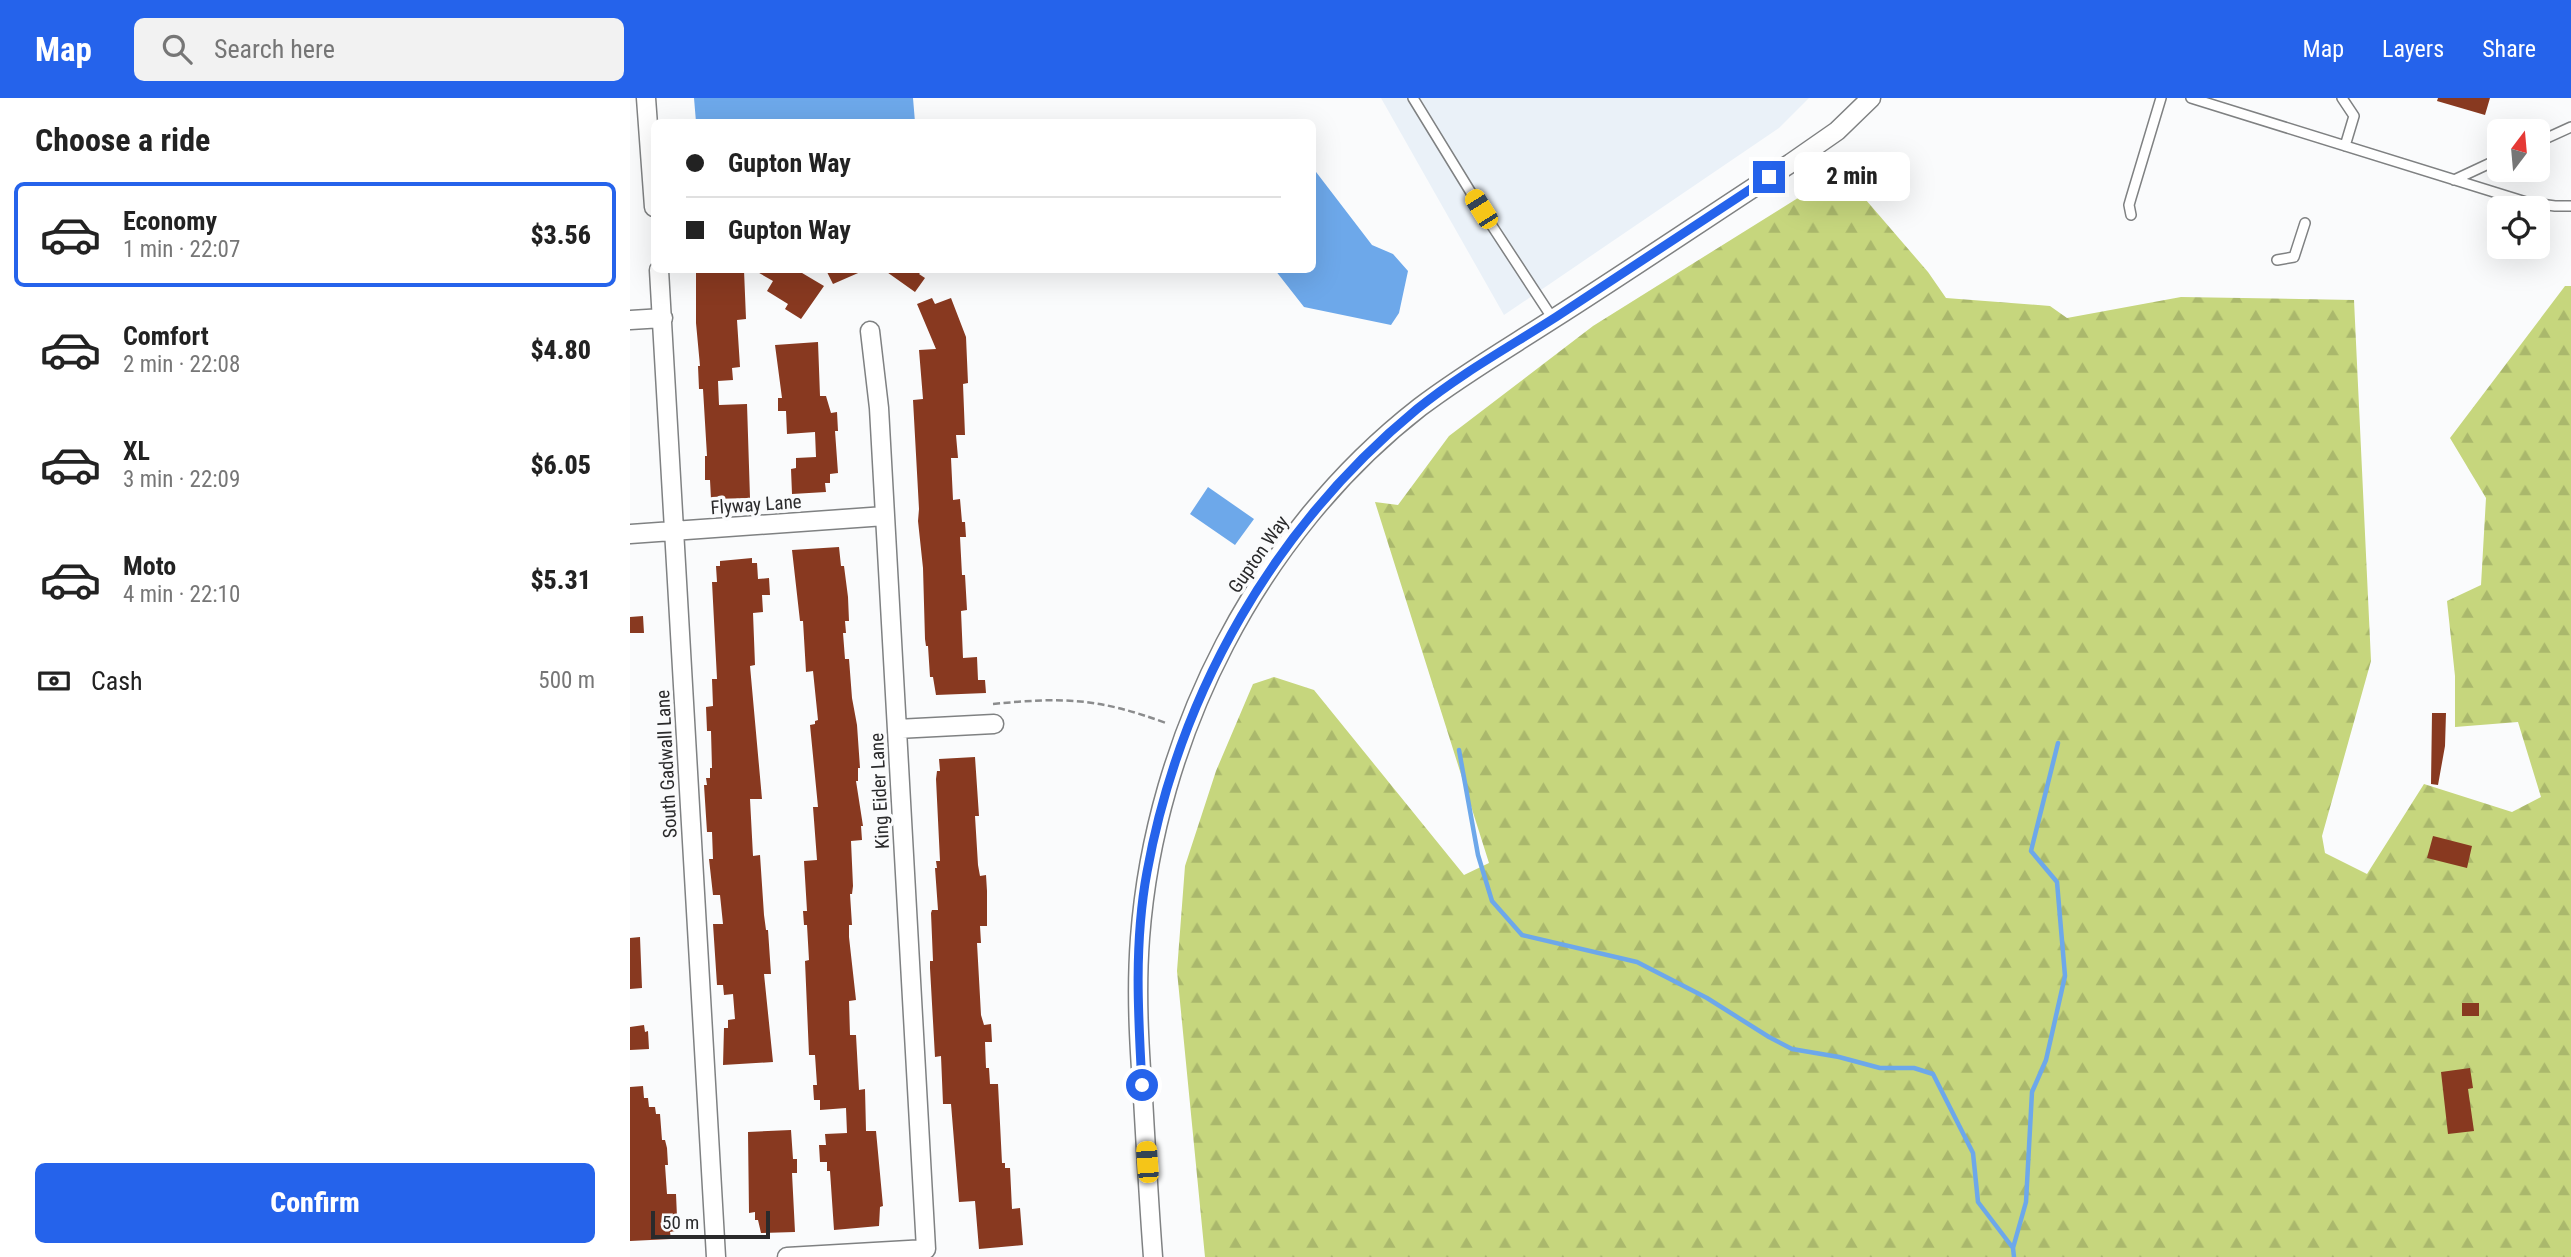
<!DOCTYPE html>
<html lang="en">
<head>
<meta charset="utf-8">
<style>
	body { margin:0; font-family:"Roboto Condensed",sans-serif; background:#f2f2f2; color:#222; height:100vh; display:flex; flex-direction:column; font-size:26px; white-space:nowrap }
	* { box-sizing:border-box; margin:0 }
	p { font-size:23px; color:#767676 }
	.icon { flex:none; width:38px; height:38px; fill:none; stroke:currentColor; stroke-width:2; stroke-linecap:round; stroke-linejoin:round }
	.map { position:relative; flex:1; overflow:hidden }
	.panel { display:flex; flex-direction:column; background:#fff; width:630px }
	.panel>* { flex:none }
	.top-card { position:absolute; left:21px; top:21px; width:665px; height:154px; border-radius:10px; box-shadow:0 7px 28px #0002; display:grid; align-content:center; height:154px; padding:0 35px; background:#fff }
	.needle { width:46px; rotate:16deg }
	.tools { position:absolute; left:1857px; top:21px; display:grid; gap:14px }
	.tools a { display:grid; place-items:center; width:63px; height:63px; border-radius:10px; background:#fff; box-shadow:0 7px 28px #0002; font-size:35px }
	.scale { position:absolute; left:21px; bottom:18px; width:119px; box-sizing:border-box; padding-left:7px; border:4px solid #2a2a2b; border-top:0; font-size:19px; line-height:24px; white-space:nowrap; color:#2a2a2b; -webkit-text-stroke:5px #fafbfc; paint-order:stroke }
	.end { position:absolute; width:32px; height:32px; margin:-16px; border:9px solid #2563eb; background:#fff; box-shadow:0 0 0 4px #fff }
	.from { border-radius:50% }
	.bubble { position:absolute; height:49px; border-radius:10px; background:#fff; box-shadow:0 7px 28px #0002; font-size:23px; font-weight:800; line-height:49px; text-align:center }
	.car { position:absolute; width:21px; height:42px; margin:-21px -10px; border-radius:9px; box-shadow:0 0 5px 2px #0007; background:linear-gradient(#f5c518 24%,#345 0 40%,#f5c518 0 76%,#345 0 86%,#f5c518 0) }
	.top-card b { display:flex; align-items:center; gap:24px; height:66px; font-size:26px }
	.top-card b+b { border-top:2px solid #e0e0e0 }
	.top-card i { width:18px; height:18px; background:#222 }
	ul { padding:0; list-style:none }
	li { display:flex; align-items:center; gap:21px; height:105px; margin:0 14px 10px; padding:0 21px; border:4px solid transparent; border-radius:10px }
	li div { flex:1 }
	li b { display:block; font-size:26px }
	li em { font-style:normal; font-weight:800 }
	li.selected { border-color:#2563eb }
	li>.icon { width:63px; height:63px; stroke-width:1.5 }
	h2 { padding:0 35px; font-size:32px; line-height:84px }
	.pay { display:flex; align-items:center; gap:18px; height:77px; padding:0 35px; font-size:26px }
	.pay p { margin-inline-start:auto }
	.cta { display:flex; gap:14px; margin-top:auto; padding:14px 35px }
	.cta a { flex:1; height:80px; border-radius:10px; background:#2563eb; color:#fff; font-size:28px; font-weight:800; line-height:80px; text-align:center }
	header { display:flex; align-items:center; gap:42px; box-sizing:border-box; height:98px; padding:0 35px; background:#2563eb; color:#fff }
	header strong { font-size:33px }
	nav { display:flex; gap:38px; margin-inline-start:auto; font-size:24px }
	.search { width:490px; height:63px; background:#f2f2f2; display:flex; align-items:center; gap:18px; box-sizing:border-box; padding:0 24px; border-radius:10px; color:#767676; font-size:26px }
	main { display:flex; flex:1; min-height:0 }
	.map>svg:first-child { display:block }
</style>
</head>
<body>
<header>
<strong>Map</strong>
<div class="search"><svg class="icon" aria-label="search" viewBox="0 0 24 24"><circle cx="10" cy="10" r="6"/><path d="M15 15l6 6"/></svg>Search here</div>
<nav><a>Map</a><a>Layers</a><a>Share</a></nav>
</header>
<main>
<section class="panel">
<h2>Choose a ride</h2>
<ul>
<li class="selected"><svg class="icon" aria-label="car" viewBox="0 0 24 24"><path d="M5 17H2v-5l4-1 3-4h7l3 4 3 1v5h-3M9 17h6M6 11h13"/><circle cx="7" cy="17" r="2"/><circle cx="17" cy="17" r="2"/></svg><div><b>Economy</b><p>1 min · 22:07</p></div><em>$3.56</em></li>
<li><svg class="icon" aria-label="car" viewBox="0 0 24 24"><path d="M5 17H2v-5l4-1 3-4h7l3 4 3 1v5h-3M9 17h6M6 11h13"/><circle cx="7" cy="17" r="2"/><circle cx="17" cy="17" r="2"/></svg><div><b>Comfort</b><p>2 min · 22:08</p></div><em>$4.80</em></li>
<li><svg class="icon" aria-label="car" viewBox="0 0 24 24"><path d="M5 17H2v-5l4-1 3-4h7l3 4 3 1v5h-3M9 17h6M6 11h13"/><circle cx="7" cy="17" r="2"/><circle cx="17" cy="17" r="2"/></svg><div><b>XL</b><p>3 min · 22:09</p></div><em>$6.05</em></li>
<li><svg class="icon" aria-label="car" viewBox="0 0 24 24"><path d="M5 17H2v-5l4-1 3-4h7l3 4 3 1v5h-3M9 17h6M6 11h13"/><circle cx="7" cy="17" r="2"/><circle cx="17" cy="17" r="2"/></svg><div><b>Moto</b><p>4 min · 22:10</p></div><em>$5.31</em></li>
</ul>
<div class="pay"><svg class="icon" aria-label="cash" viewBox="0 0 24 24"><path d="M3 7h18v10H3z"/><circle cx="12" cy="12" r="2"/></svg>Cash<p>500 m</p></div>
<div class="cta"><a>Confirm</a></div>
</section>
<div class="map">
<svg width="1941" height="1159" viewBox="0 0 1941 1159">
	<defs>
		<pattern id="forest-firs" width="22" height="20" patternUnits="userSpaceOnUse" patternTransform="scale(1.75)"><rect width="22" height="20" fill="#c6d67d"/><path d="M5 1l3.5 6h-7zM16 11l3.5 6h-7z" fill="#aab86c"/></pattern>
	</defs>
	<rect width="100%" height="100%" fill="#fafbfc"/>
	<path fill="#eaf1f8" d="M751 0H1179L1149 30 874 217Z"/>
	<path fill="url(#forest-firs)" d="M1211 73 1298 174 1316 200 1420 208 1437 220 1551 199 1724 202 1741 563 1692 738 1695 755 1737 776 1794 686 1882 714 1911 699 1888 624 1825 629V578L1817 503 1851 487 1856 400 1820 340 1935 188H1941V1159H575L547 873 555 768 586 673 623 586 644 579 684 592 834 777 859 765 745 404 768 407 819 338 963 228Z"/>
	<path fill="#6da8ea" d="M64 0H283L285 24H66Z
		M683 70 742 147 763 156 778 173 769 215 761 227 674 209 645 172H682Z
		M578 389 624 421 605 447 560 416Z"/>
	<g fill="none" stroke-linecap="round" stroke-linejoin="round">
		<path stroke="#6da8ea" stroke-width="4.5" d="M829 652 848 757 862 803 892 837 1007 864 1077 900 1139 939 1162 951 1209 959 1250 970H1284L1303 976 1343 1055 1348 1104 1383 1150
			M1384 1159 1383 1150 1396 1104 1402 994 1416 962 1435 878 1427 784 1401 753 1428 645"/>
	</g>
	<path fill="#883920" d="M1808 0H1860L1855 17 1807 3Z
		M66 172H114L116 221 107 222 110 269 102 270 103 282 88 283 89 307 117 306 120 400 81 401 80 382H75V358H77L73 291H69L68 268H70L66 225Z
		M124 172H167L194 188 171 221 155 211 158 206 137 193 143 183Z
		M196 172H235L203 186Z
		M254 172H293L289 176 295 180 285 194Z
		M302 200 305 206 321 200 336 239 338 285 333 286 335 337H326L328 360H321L323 402 330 401 332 424H335L336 439H330L332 477H335L337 512 331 513 333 560 347 559 348 582H355L356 595 306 597 303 579H300L298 548H296L295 541 293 470 288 423 289 411 283 302 293 301 289 252 306 251 287 206Z
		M188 244 190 298H196L201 315 207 314 208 333H205L208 375 200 376V385H195L196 394 162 396 161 371 166 370V360L186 359 185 334 157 336 156 313H148V300H152L145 247Z
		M209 449 211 468H214L218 499 219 523H215L216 535H213L215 561H219L222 600 227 627 230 670H228V683H226L233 728H231L232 742 221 743 223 788 222 796H220L222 827H219V839L226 902 219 903 220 937H226L229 992 235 991 236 1033H246L253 1108 250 1109 249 1128 204 1132 200 1073H197V1064H190L189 1047H196L195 1036 217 1035 216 1010 190 1012V1002H184L183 987H187L185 957H179L175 863 179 862 177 827H174L173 813H177L174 763 187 762 183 709H188L180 627 185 626V623L188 622 183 573 176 574 173 523H170L162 452Z
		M122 460V465H127L128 481 139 480 140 497H132L133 514 123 515 125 567 120 568 132 701H120L123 758 130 757 134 817 136 832H138L141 876H134L143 964 93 967 94 930H98V922L105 921 103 896 94 897 93 887H87L83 826H93L90 797H83L79 761H83L82 734H77L74 687H77L76 680H80V670H82L81 633H77L76 609 83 608 82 581H87L82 484H87L86 468H90V463Z
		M13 518 14 535H0V519Z
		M1802 615H1816L1815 648 1808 687 1801 686Z
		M345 659 349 718H345L348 767 350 778 356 777 357 793V828H350L351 845H347L351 917 354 927 361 926 362 944H355L356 970H359L360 986H368L372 1065H375V1070H380L382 1111 390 1110 393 1147 349 1151 345 1103 329 1104 321 1006H313L311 958 305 959 300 870V863H303L301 815 302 812H308L305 770H307L306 763H310L306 681 307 673H310L309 661Z
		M1803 738 1842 748 1837 770 1797 760Z
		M10 839 12 890 0 891V840Z
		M1832 905H1849V918H1832Z
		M14 927 15 934 18 933 19 951 0 952V929Z
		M1840 970 1843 990 1838 991 1844 1033 1818 1036 1811 974Z
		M13 988 14 1000H18L19 1009H25L26 1016H30L32 1042H35L37 1050 38 1067H35L37 1096H46L47 1119 44 1120 45 1133 40 1134 41 1141 0 1143V989Z
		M161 1032 163 1061H167V1075H162L165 1134 131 1135 128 1122H125V1114L119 1115 118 1034Z"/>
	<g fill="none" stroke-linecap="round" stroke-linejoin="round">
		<g stroke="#7f8182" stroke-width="12">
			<path id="lane" d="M783 0 851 111 923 221
				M1561 0 1896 104 1925 108H1941
				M1712 0 1724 18 1715 48
				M1908 44 1941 29
				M1824 82 1869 61
				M1501 117 1499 107 1501 100 1531 0
				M1647 162 1664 159 1675 125"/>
		</g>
		<g stroke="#7f8182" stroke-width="21">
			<path id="street" d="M16 0 24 109
				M29 172 86 1159
				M0 222 33 220
				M0 436 255 418
				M267 631 364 626
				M157 1159 296 1151 249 310 240 233
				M523 1159C519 1106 516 1053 513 1000 509 946 506 894 510 840 525 638 628 435 790 309 832 277 878 250 923 221 1003 170 1081 117 1161 65L1207 33 1241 0"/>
		</g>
		<path stroke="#8b8c8d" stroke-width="2.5" stroke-dasharray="7 3.5" stroke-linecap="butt" d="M363 606C434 599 468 600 536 625"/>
		<use href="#lane" stroke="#fff" stroke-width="9"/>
		<use href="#street" stroke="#fff" stroke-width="18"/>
	</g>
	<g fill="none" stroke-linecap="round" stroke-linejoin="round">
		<path stroke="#2563eb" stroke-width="9" d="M512 987C508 916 504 844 517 774 550 593 645 428 787 311 830 276 879 249 926 219 997 173 1068 125 1139 79"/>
	</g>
	<g text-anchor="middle" stroke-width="7" stroke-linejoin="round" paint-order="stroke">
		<g font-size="19" fill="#2a2a2b" stroke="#fafbfc">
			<text transform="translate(126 406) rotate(-4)" y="7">Flyway Lane</text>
			<text transform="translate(628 456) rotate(-55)" y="7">Gupton Way</text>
			<text transform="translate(36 666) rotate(-93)" y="7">South Gadwall Lane</text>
			<text transform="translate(249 693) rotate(-93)" y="7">King Eider Lane</text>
		</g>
	</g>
</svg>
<div class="tools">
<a><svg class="needle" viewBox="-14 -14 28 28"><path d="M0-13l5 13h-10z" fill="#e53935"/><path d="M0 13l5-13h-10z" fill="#767676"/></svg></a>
<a><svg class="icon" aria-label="locate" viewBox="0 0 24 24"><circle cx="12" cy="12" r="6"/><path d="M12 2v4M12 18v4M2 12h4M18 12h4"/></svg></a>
</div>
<div class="scale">50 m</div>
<i class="end from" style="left:512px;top:987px"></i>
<i class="end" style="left:1139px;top:79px"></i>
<div class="bubble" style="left:1164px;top:54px;width:116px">2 min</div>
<i class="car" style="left:851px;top:111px;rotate:328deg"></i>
<i class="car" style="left:517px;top:1064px;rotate:356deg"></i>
<div class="top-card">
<b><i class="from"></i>Gupton Way</b>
<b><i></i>Gupton Way</b>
</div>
</div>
</main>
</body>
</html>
